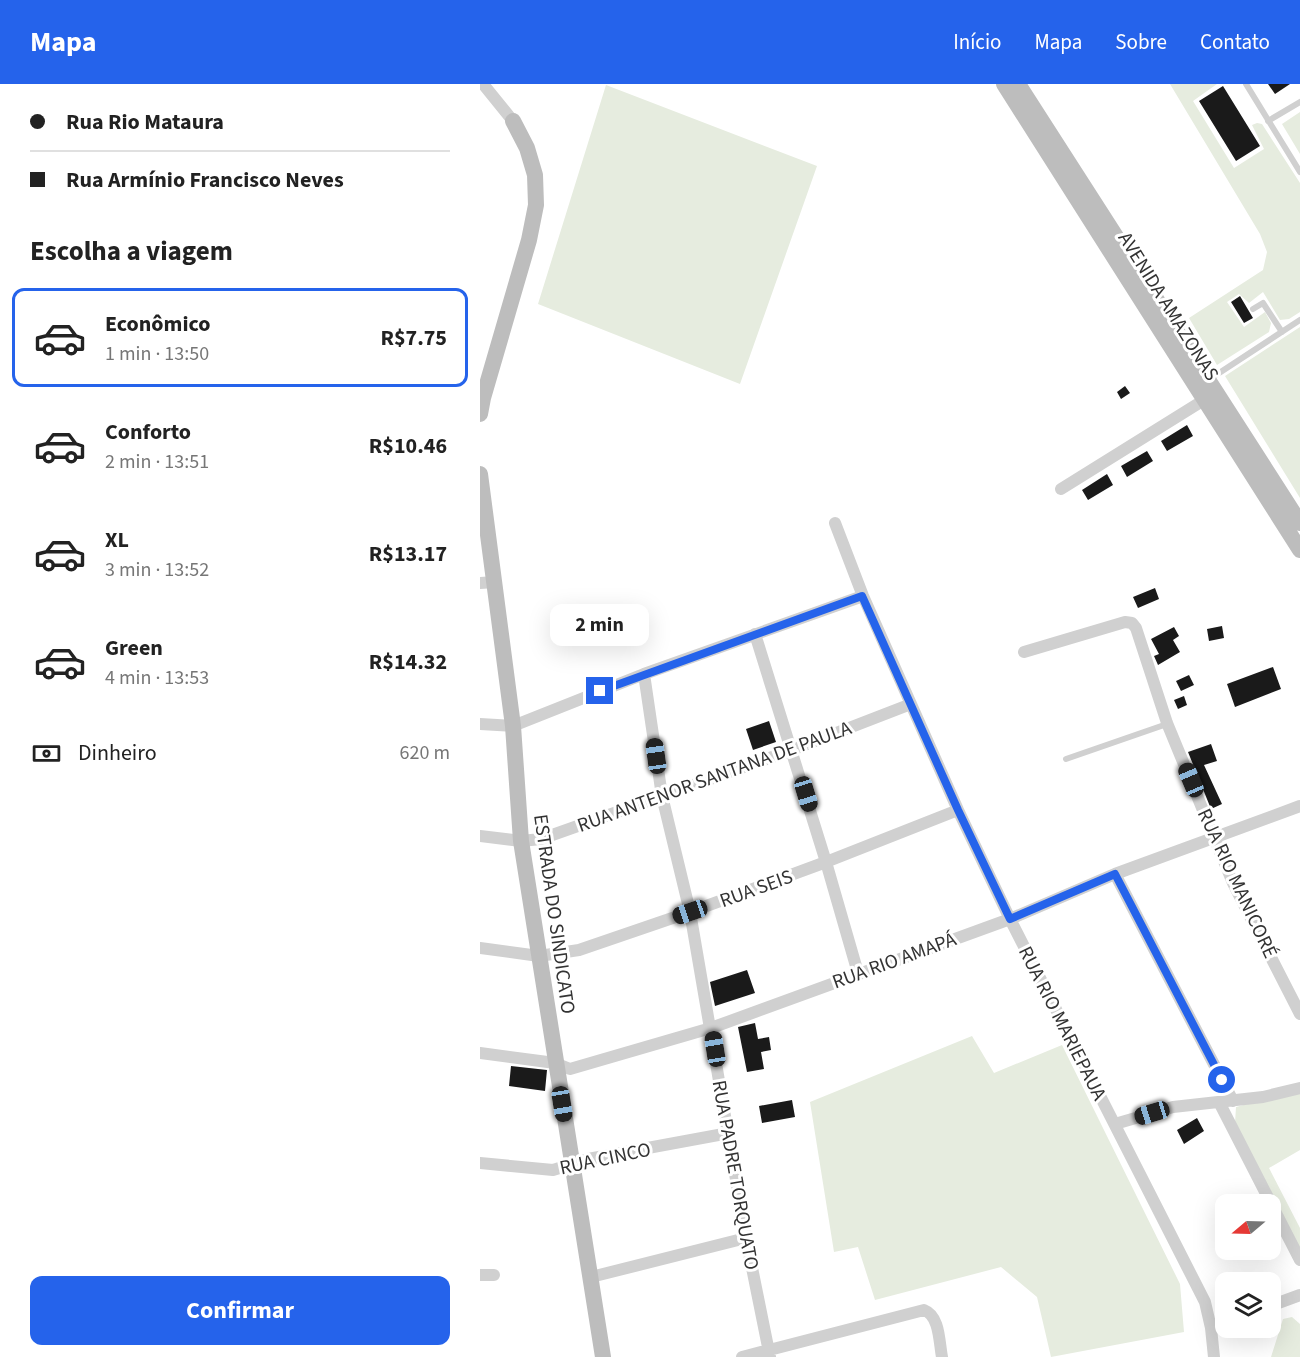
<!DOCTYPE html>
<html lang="pt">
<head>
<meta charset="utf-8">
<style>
	body { margin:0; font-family:"Source Sans 3",sans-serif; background:#f2f2f2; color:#222; height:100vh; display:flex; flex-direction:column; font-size:22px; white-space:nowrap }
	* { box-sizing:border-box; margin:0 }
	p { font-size:20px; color:#767676 }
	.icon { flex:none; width:33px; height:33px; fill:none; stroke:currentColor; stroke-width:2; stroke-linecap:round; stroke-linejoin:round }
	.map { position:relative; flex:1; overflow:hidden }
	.drawer { display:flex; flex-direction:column; background:#fff; width:480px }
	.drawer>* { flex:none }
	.hud { display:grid; align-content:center; height:132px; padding:0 30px; background:#fff }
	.needle { width:39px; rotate:251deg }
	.fabs { position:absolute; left:735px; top:1110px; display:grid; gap:12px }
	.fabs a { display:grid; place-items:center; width:66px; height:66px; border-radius:12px; background:#fff; box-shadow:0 6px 24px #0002; font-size:30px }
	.end { position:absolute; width:27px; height:27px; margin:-14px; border:8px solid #2563eb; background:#fff; box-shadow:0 0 0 3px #fff }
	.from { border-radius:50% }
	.bubble { position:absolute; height:42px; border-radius:12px; background:#fff; box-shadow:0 6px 24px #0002; font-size:20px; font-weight:700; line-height:42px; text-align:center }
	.car { position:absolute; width:18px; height:36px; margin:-18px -9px; border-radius:8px; box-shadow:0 0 4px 2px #0007; background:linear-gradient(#222 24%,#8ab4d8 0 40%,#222 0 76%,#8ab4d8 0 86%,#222 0) }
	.hud b { display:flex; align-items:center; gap:21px; height:57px; font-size:22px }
	.hud b+b { border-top:2px solid #e0e0e0 }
	.hud i { width:15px; height:15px; background:#222 }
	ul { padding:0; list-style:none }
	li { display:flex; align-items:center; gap:18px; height:99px; margin:0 12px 9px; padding:0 18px; border:3px solid transparent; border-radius:12px }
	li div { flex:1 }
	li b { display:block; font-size:22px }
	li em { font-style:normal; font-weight:700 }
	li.current { border-color:#2563eb }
	li>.icon { width:54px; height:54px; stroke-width:1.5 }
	h2 { padding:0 30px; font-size:27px; line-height:72px }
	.pay { display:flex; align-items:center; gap:15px; height:66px; padding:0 30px; font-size:22px }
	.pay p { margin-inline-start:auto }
	.cta { display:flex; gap:12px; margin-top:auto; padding:12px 30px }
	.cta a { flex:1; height:69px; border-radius:12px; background:#2563eb; color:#fff; font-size:24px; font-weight:700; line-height:69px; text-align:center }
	header { display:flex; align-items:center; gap:36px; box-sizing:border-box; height:84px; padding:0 30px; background:#2563eb; color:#fff }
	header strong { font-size:28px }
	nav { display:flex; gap:33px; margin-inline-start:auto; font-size:21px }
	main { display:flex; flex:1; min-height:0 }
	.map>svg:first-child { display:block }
</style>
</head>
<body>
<header>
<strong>Mapa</strong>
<nav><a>Início</a><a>Mapa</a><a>Sobre</a><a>Contato</a></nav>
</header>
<main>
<section class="drawer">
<div class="hud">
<b><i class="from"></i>Rua Rio Mataura</b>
<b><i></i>Rua Armínio Francisco Neves</b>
</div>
<h2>Escolha a viagem</h2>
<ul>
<li class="current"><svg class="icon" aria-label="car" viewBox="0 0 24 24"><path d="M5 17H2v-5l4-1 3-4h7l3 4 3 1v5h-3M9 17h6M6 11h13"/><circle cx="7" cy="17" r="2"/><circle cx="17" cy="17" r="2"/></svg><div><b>Econômico</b><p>1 min · 13:50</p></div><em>R$7.75</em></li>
<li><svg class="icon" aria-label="car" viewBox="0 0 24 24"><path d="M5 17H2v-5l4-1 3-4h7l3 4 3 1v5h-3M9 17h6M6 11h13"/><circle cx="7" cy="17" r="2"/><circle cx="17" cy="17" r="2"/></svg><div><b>Conforto</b><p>2 min · 13:51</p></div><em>R$10.46</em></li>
<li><svg class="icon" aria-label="car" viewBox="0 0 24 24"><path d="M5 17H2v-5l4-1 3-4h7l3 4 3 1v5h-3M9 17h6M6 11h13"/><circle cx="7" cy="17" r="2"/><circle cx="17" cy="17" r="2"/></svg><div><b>XL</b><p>3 min · 13:52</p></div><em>R$13.17</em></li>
<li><svg class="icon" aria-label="car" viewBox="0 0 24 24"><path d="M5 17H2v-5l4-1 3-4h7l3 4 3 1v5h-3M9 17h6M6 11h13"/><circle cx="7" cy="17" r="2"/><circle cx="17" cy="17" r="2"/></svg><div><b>Green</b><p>4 min · 13:53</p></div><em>R$14.32</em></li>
</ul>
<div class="pay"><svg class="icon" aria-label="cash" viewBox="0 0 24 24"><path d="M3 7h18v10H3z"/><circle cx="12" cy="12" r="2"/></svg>Dinheiro<p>620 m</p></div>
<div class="cta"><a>Confirmar</a></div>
</section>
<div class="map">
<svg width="820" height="1273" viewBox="0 0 820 1273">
	<rect width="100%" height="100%" fill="#fff"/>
	<path fill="#e6ecdf" d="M690 0H737L713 17 754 84 784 65 772 41 777 39 782 40 820 99V228L809 235 800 236 783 208 769 219 759 210 747 218 764 243 785 228 791 239 789 248 737 281 709 234 783 186 787 168 780 150Z
		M126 1 337 82 260 300 58 220Z
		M820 28V70L802 40Z
		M820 243V414L745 292Z
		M492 952 514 989 582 961 700 1200 704 1248 571 1273 557 1213 521 1183 395 1216 378 1163 354 1168 330 1018Z
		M820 1006V1066L789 1084 820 1144V1167L755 1039 756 1023Z
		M812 1233 820 1240V1273H791L803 1235Z"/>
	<path fill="#1a1a1a" d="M788 0H810L795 10Z
		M743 2 780 62 756 77 719 17Z
		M760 212 773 234 764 239 751 218Z
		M645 302 650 309 641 315 637 308Z
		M707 341 713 352 687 367 681 357Z
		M667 367 673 377 647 393 641 382Z
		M627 390 633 401 608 416 602 406Z
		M675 504 679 515 658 524 653 513Z
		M742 542 744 554 729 557 727 545Z
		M694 543 699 552 693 556 700 568 678 581 674 572 679 570 671 555Z
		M793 583 801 605 755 623 747 600Z
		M709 591 714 601 701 607 696 597Z
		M704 612 707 621 698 625 694 616Z
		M289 637 296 658 273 666 266 645Z
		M731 660 737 677 724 681 742 720 731 725 708 668Z
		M267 886 275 909 235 922 230 898Z
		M275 939 278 955 289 953 291 966 281 968 284 985 267 988 258 943Z
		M31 982 67 986 65 1007 29 1002Z
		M312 1016 315 1033 282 1039 279 1022Z
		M717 1034 724 1047 704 1060 697 1046Z"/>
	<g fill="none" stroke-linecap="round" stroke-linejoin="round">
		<path stroke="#d0d0d0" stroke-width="6" d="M766 0 820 88
			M788 37 820 18
			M773 225 783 219 802 248
			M730 295 820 236
			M586 675 687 640"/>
		<path stroke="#d0d0d0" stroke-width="12" d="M3 0 33 37
			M581 405 724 316
			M355 439 383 512 478 726 530 835 725 1218 731 1244 734 1273
			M0 499 15 498
			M275 550 346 778 378 889
			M544 568 645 538 652 539 656 544 687 639 753 799 820 930
			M164 590 182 712 210 828 266 1154 290 1273
			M0 640 33 642 164 590 383 512
			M0 752 41 757 61 755 312 666 431 620
			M635 790 753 1017
			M0 864 59 872 99 866 210 828 346 778 478 726
			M0 969 75 979 90 985 231 944 530 835 635 790 820 722
			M739 1018 820 1176
			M635 1040 693 1023 783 1013 820 1004
			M0 1079 73 1086 108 1075 249 1049
			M0 1191H14
			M111 1193 266 1154
			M790 1222 820 1211
			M731 1244 746 1238
			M262 1273 444 1226C460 1232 459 1258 462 1273"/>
		<path stroke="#bdbdbd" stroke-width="16" d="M524 0 820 466
			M538 0 820 439
			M0 330 3 314 49 156 56 121 55 91 47 64 33 37
			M0 390 33 642 41 757 123 1273"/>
	</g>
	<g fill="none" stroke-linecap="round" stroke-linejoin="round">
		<path stroke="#2563eb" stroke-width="8" d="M120 607 382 512 478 726 530 835 635 790 742 996"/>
	</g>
	<g text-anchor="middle" stroke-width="6" stroke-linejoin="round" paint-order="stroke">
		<g font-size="20" fill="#333" stroke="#fff">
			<text transform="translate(689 222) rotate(58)" y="7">AVENIDA AMAZONAS</text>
			<text transform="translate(234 692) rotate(-20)" y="7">RUA ANTENOR SANTANA DE PAULA</text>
			<text transform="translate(758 799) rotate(65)" y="7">RUA RIO MANICORÉ</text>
			<text transform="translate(276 804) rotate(-20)" y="7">RUA SEIS</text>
			<text transform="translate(75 830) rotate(82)" y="7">ESTRADA DO SINDICATO</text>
			<text transform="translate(414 876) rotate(-20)" y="7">RUA RIO AMAPÁ</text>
			<text transform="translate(583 939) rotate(63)" y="7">RUA RIO MARIEPAUA</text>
			<text transform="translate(125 1074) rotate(-12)" y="7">RUA CINCO</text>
			<text transform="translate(256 1091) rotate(80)" y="7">RUA PADRE TORQUATO</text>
		</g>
	</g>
</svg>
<div class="fabs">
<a><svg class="needle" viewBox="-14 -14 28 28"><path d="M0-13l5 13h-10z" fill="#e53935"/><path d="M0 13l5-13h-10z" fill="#767676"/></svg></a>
<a><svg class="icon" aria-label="layers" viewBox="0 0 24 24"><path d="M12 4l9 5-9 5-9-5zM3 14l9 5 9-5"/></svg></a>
</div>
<i class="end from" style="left:742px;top:996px"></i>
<i class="end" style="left:120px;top:607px"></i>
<div class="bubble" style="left:70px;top:520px;width:99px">2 min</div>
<i class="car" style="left:176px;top:672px;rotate:352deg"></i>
<i class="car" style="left:711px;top:696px;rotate:337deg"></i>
<i class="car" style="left:326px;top:710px;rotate:163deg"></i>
<i class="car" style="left:210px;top:828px;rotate:251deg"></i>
<i class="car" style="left:235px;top:965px;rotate:351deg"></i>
<i class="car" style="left:82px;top:1020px;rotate:171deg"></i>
<i class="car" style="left:672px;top:1029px;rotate:253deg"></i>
</div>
</main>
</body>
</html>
